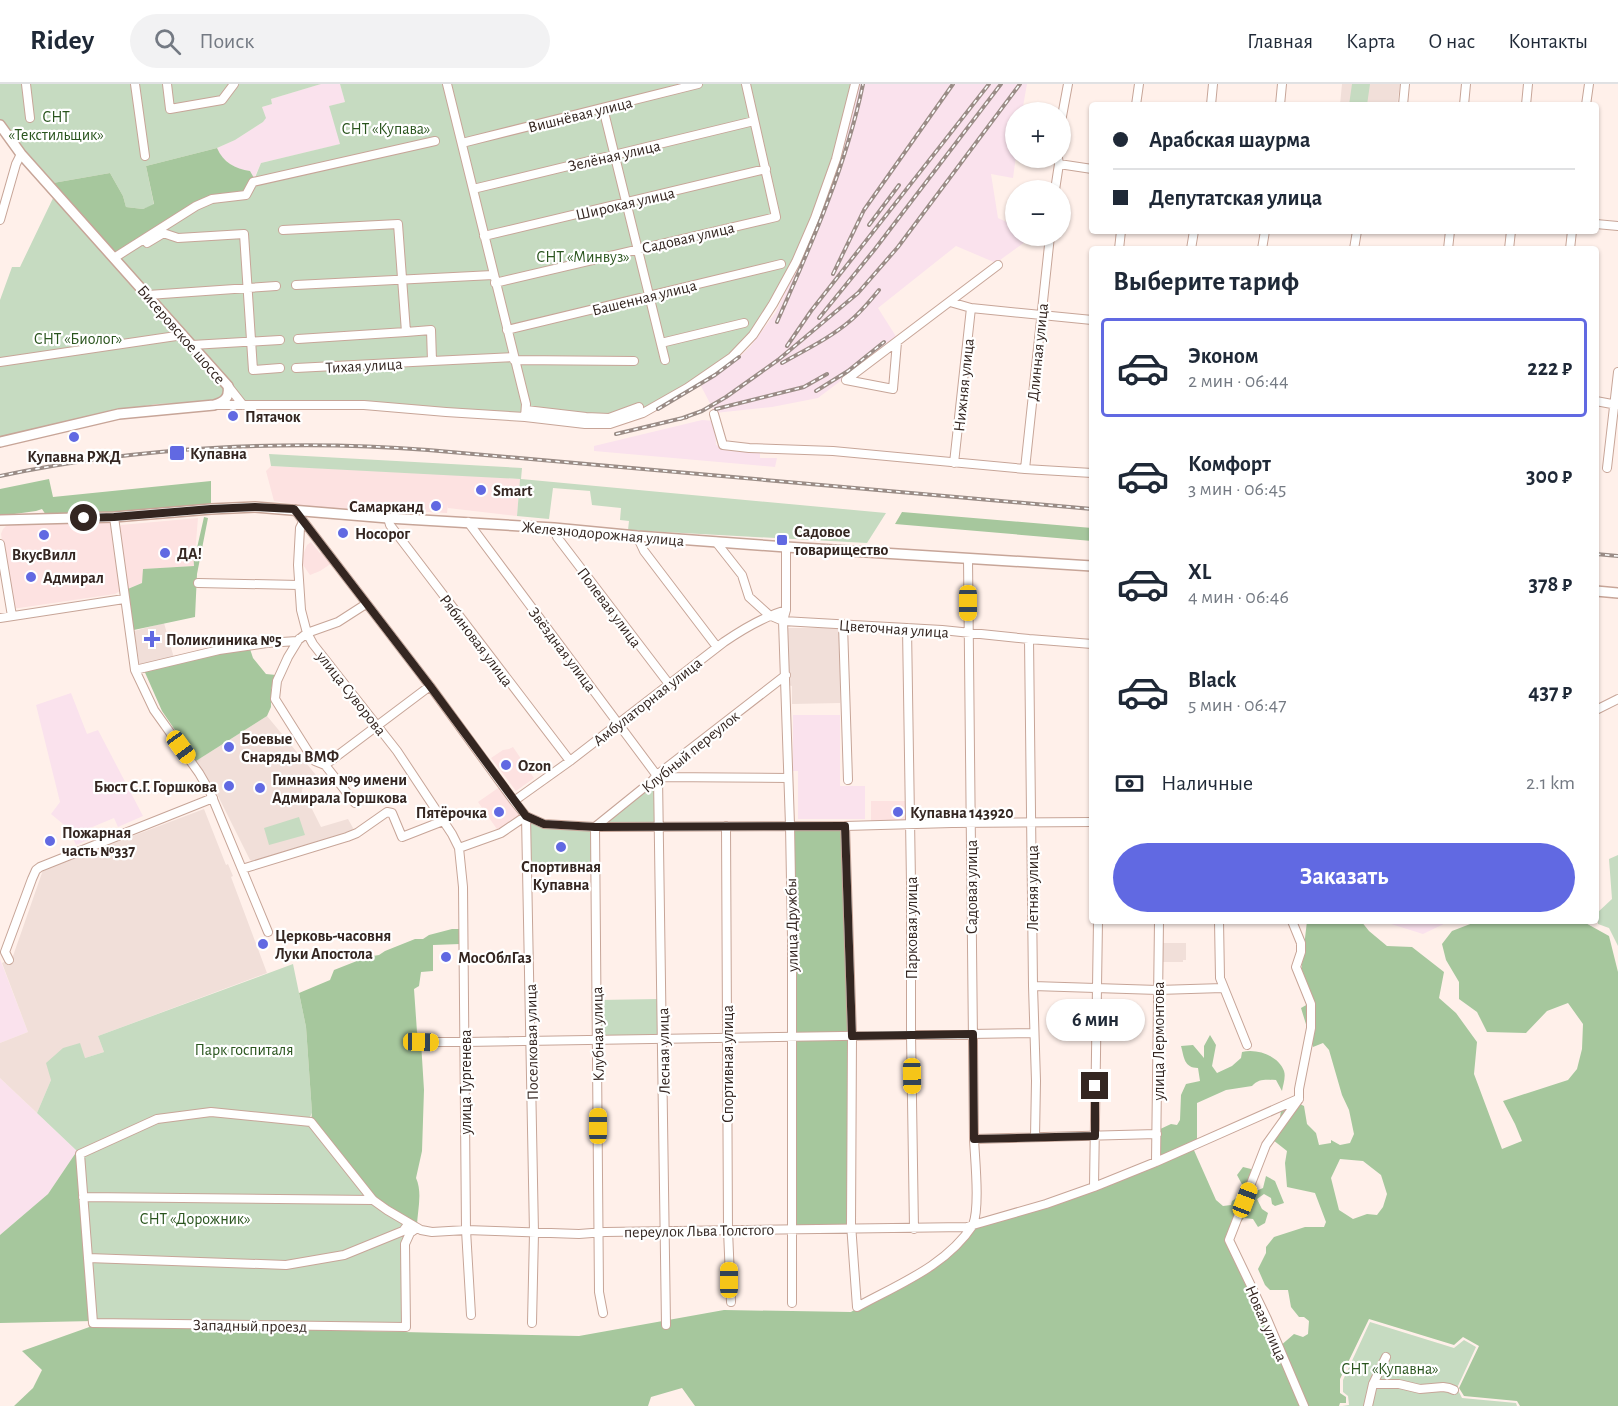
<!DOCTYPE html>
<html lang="ru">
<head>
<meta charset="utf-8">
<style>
	body { margin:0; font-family:"Alegreya Sans",sans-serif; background:#f2f2f3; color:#1f2937; height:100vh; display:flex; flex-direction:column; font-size:22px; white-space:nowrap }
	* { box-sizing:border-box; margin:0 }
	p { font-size:20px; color:#747a83 }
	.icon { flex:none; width:33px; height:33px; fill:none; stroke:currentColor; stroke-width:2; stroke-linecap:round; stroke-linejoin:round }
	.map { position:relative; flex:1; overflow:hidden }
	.details { position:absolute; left:1089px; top:162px; width:510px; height:678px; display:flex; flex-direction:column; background:#fff; border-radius:6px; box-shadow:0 2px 4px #0004 }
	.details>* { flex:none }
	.guide { position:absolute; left:1089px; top:18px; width:510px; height:132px; border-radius:6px; box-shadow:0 2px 4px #0004; display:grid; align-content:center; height:132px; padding:0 24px; background:#fff }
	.tools { position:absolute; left:1005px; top:18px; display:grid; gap:12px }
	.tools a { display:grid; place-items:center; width:66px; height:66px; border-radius:50%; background:#fff; box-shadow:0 2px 4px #0004; font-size:30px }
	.end { position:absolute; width:27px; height:27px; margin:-14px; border:8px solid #342621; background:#fff; box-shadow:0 0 0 3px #fff }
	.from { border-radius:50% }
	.bubble { position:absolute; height:42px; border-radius:21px; background:#fff; box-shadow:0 2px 4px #0004; font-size:20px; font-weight:600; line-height:42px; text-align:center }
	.car { position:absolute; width:18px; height:36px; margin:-18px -9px; border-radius:8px; box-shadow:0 0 4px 2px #0007; background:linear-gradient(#f5c518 24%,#345 0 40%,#f5c518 0 76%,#345 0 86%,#f5c518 0) }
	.guide b { display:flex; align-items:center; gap:21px; height:57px; font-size:22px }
	.guide b+b { border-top:2px solid #e0e1e3 }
	.guide i { width:15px; height:15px; background:#1f2937 }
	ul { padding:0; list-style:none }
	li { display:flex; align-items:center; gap:18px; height:99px; margin:0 12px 9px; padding:0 12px; border:3px solid transparent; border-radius:6px }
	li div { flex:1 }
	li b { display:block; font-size:22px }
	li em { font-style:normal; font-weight:600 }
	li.on { border-color:#6169e2 }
	li>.icon { width:54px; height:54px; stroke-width:1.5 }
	h2 { padding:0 24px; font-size:27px; line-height:72px }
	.pay { display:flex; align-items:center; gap:15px; height:66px; padding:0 24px; font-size:22px }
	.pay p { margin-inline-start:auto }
	.primary-button { display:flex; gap:12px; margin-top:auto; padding:12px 24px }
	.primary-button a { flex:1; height:69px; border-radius:36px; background:#6169e2; color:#fff; font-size:24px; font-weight:600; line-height:69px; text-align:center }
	header { display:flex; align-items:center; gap:36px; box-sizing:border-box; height:84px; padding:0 30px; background:#fff; border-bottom:2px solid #e0e1e3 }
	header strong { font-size:28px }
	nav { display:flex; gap:33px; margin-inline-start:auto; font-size:21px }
	.search { width:420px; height:54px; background:#f2f2f3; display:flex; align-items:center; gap:15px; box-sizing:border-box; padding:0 21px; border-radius:33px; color:#747a83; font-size:22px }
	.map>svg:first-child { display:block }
</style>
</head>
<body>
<header>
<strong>Ridey</strong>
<div class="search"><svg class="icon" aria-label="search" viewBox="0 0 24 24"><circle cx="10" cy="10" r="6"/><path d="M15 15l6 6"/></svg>Поиск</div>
<nav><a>Главная</a><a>Карта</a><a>О нас</a><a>Контакты</a></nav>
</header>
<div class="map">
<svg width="1618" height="1322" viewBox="0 0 1618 1322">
	<rect width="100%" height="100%" fill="#fff0ea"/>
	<path fill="#fde2e1" d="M271 382 450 390 520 395 517 432 448 424V420L447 429 360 424 358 427 305 422 274 417 266 387Z
		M198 434 194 482 144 485 142 499 127 505 120 444 121 441Z
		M108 437 110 440 120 507 115 510 12 525 1 450 3 445 8 440Z
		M311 458 320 469 322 467 332 479 320 487 310 491 301 478V476L307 461Z
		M513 663 534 694 516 707 491 674 503 666 509 665Z
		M501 702 522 731 499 748 478 718Z
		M871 717H907V739H871Z"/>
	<path fill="#fae2ed" d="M321 0H340L345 18 330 22 341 60 261 79 254 94 250 87 237 85 220 72 217 64 235 56 263 38 265 34 262 23 272 20 271 15Z
		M857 0H1027L1022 28H1016V72L1013 94 991 90 998 134 1015 142 1016 152H1033L996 179 956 162 878 224 897 254 818 314 772 323 715 329 701 302 732 280 750 263 776 228 816 142 851 31Z
		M702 336 715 337 716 361 760 366V374H777L775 383 594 367V362Z
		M71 609 87 650 98 646 143 732 118 743 114 734 90 744 93 754 76 761 69 745 51 730 60 718 36 621Z
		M793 631H840V702H865V735H798V687H793Z
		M1389 837H1450L1423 850 1391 840Z
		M0 875 28 948 0 959Z
		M0 994 77 1067 48 1110 0 1151Z"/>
	<path fill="#f1dfd9" d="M1342 0H1400L1397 21H1340Z
		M164 539 174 574 140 583 134 547Z
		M788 544H840V619L792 620V602L788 601Z
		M267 632 316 691 302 705V712L312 725 321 743 348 735 353 744 352 747 252 777 250 776 217 710 220 708 214 700 211 701 196 677Z
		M204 725 226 781 228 780 233 792 231 793 267 889 98 952 104 968 85 974 51 996 37 1029 0 994V959L28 948 2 879 13 874V872L43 786Z
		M1161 859H1186V876H1183V878H1160Z"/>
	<path fill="#c6dbc1" d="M0 0H321L271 15 272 20 262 23 266 34 263 38 235 56 217 64 146 82 154 121 143 125 126 123 123 112 110 89 53 99 24 68 0 35Z
		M340 0H855L815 134 773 220 732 273 643 329 610 340 364 321H249L117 172 196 122 249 108 261 79 340 60 329 22 345 18Z
		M1352 0H1370L1367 21H1349Z
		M55 110 225 303 224 313 213 318 157 320 119 326 85 333 0 354V216L12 183H20Z
		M269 370 522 384 521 395 886 429 867 459 628 446 629 437 620 436 621 424 592 421 590 407 553 404 549 435 517 432 520 395 271 382Z
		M654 697 655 740H601Z
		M299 733 305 751 269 761 264 744Z
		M528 736 545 744H594V782L529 783Z
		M1618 771V862L1609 844 1598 840 1597 829 1612 815 1609 775Z
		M293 880 306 943 312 1029 310 1033 417 1144 405 1160 406 1248 95 1241 77 1067 37 1029 51 996 46 979 63 964 80 959 85 974 104 968 98 952Z
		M658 915 659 952H600L599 916Z
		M1370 1238 1454 1264 1464 1256 1476 1263 1457 1304 1462 1314 1516 1319 1517 1322H1342L1349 1321 1348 1312 1343 1308V1296Z"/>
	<path fill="#a6c79d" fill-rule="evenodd" d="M217 64C223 78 235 85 250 87L254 94 249 108 212 115 117 172 53 99 110 89 123 112 126 123 143 125 154 120 146 82Z
		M49 395 53 413 211 397V425L48 434 42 425 36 427 0 432V405Z
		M902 428 1092 444V457L895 440Z
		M204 433 208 434 197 490 195 533 129 547 123 507 142 499 143 485 194 482 193 465 197 464Z
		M249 562 253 574 266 590 276 591 271 605V623L267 632 196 677 162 627 143 584Z
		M793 744H843L849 955 848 1143H795Z
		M1307 837H1361L1369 847 1387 862 1412 863 1444 888 1439 914 1456 929 1477 958 1474 990 1502 1065 1522 1057 1515 1040 1503 1017 1568 996 1577 985 1582 965 1583 940 1568 919 1547 927 1526 949 1487 948 1477 928 1459 915V898L1446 876 1442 860 1452 847 1478 837H1582L1609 852 1618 888V1322H1520L1517 1317 1464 1312 1459 1304 1479 1262 1463 1253 1454 1261 1369 1235 1340 1295V1309L1346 1313V1319H1340L1339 1322H1305L1279 1263 1294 1250 1303 1253 1308 1250 1309 1237 1304 1233H1299L1291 1223 1288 1206H1270L1265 1201 1258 1185 1266 1169V1163L1274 1153 1305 1143H1324L1326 1138 1315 1109 1287 1103 1285 1079 1287 1067 1273 1056 1279 1039 1281 1027 1298 1019 1304 1022 1307 1040 1316 1049 1319 1061 1331 1059V1056L1340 1061 1350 1059 1354 1050 1349 1026 1342 1011 1329 966 1323 959 1313 963 1301 924 1308 920 1300 897ZM1340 1075 1363 1077 1381 1091 1387 1110 1383 1123 1377 1131 1367 1130 1353 1135 1339 1126 1331 1094Z
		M452 845H460V860L433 861V887L421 888 419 902 414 905 417 948 421 958 424 1006 422 1067 416 1094C423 1109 417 1128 417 1143L387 1126 311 1038 312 1029 306 943 299 909 330 896 334 886 367 873 379 871 385 867 415 855H423L429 851Z
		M1210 951 1216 961 1212 982 1217 989 1232 982 1241 974 1242 968C1257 964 1279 972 1284 987 1286 993 1283 1001 1282 1007L1276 996C1267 996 1259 994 1252 1002L1226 1006 1197 1019V1059L1193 1064 1216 1116 1223 1122 1231 1121 1232 1117 1241 1111 1245 1106 1237 1091 1243 1083 1251 1085 1256 1107 1263 1104 1266 1092 1275 1097 1284 1119 1275 1122 1272 1120 1271 1114 1264 1110 1257 1115 1262 1125 1268 1129 1265 1139 1258 1143 1253 1135 1244 1134 1228 1153 1301 1322H695L682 1304 651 1313 648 1322H14L33 1304 42 1286 22 1267 95 1241 579 1252 724 1226 851 1228 932 1179 963 1153 972 1139 1026 1125 1153 1077 1156 1047 1171 1040 1177 1041 1180 1036 1181 1011 1186 1000 1200 997 1198 984C1184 984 1184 973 1181 962L1193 961 1204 974V962Z
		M77 1067 93 1237 0 1239V1151L48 1110Z"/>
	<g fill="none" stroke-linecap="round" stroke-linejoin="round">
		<g stroke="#c7a598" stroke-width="10">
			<path id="minor" d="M26 0 30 34
				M135 0 145 72
				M167 0 170 25 222 16 234 0
				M447 0 526 320 525 333
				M1136 21 1139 0
				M1211 21 1213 0
				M1280 21 1282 0
				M1403 21 1405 0
				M1464 21 1466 0
				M1526 21 1528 0
				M1586 21 1589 0
				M603 24 665 276
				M1060 43 1068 0
				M462 59 698 0
				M1059 80 1092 85
				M473 105 754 37
				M1055 106 1059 80 1058 74
				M0 136 16 80 21 70
				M1596 140 1618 142
				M283 146 398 140 406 248 431 246 432 277 513 273
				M484 152 766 85
				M147 159 162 150H166L178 154 244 150 253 286 280 284
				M1119 165 1121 147
				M1191 165 1194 147
				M1262 165 1265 147
				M1354 165 1357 147
				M1448 165 1450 147
				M1509 165 1511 147
				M1570 165 1572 147
				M114 174 196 122 212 115 246 111 253 98 435 57
				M495 199 776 133 746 0
				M296 201 493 191
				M148 211 276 202
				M950 218 971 224 1092 236
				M507 246 781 180
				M298 255 406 248
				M661 259 744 239
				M192 261 280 256
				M514 276 634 277
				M0 278 183 251
				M296 284 432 277
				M846 296 998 181
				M846 296 893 305 897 258
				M228 302 243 321
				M1596 317 1617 321
				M216 321H364L446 328 525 333 585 340H610L643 329 687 304 732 273 753 251 773 220 796 178 815 134 836 75 855 0
				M526 326 586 333 609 334 639 323
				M714 330 723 361 749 364 833 367 1025 385 1092 389
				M954 379 971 224
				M1607 384 1618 288
				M1025 385 1050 152
				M294 425 430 602 514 717 526 732 544 740 595 743 845 742 952 739 1092 738
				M114 433 135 586 154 626 199 689 210 708 268 848
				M388 434 390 441 570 677
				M303 438 300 444 298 481 301 526 307 549 313 560 397 667 452 750 459 764 463 803 466 1146 471 1231
				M468 438 658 693
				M554 444 557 453 669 600
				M637 452 644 467 717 563
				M716 458 742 491 749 513 769 531 783 537 942 546 1029 555 1092 560
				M0 460 12 532
				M786 463V526L783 537 790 741 792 854V1219
				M198 499 299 501
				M0 534 124 515
				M843 541 848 696
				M907 544 911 799V951L914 1145
				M299 555 288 573 277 597 275 615 309 669 315 677 325 681 355 719
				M1029 555 1033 902 1036 997 1035 1053
				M135 586 219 566 267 559 297 557 307 549 338 538 366 520
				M1596 626 1618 615
				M325 681 430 602
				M658 693 666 1241
				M658 693 788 694
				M514 717 570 677 724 558C743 545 763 533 786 526
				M526 732 534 1149 532 1239
				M726 742 728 1146 731 1218
				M845 742 852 952 851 1140 857 1223C899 1200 946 1182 973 1141L1046 1120 1094 1103 1098 837
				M459 764 501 749 526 732
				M242 785 347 753 357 749 387 728 392 729 402 753 443 737
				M1219 837 1220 894 1247 961
				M1292 837 1301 859V868L1296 883 1311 920V944L1299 1005V1015
				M9 876 5 868 32 795 36 786 40 783 213 714
				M1033 902 1158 906 1223 904
				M421 958H465L1034 949
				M1299 1015 1266 1061 1229 1156 1267 1235 1304 1322
				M974 1055 1157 1050
				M1156 1078 1159 837
				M1094 1103 1156 1078 1298 1015
				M83 1113 373 1116
				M417 1144 410 1149 405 1160 406 1243 93 1239 80 1070 157 1035 211 1028 311 1038 373 1116 387 1126 421 1146 432 1148 466 1146 579 1150 605 1148 967 1143 973 1141C980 1123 975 1076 974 1055L968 475
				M88 1174 286 1181 344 1171 403 1147 409 1139
				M603 1229 599 1208 595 743 652 697 657 691 786 591
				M1373 1300H1399L1420 1305 1443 1303 1449 1304 1454 1306
				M1368 1322 1373 1300 1386 1273"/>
		</g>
		<g stroke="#c7a598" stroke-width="12">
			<path id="major" d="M0 41 21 70 228 302C230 314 224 318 214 321L119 330 0 358
				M0 436 114 433 211 425 255 423 388 434 554 444 637 452 786 463 1092 482
				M1596 507 1618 509"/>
		</g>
		<use href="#minor" stroke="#fff" stroke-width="8"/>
		<use href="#major" stroke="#fff" stroke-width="9"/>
		<g stroke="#9a8c86" stroke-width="4">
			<path id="rail" d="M869 141 899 101
				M833 190 864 126 953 0
				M819 234 875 165 1001 0
				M777 238C811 161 846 83 863 0
				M787 262 811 227 989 0
				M782 279C805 266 830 254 850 237 861 228 870 217 879 206
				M816 307 848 287 884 258
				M658 325 715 291 739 273
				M716 325 804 303 827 290
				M680 335 702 327 726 313 778 276 858 209 898 163 1020 0
				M616 350 687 333
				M0 392C136 363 289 355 428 366L1092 425
				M1596 470 1618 472"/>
		</g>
		<use href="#rail" stroke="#fff" stroke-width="1.5" stroke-dasharray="4.5" stroke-linecap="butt"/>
	</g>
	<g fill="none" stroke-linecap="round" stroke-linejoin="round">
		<path stroke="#342621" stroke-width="8" d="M84 434 114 433 211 425 255 423 294 425 430 602 526 732 544 740 595 743 845 742 852 952 973 950 974 1055 1095 1052V1002"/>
	</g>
	<g fill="#6169e2" stroke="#fff" stroke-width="2">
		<circle cx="233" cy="332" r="6"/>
		<circle cx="74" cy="353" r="6"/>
		<rect x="169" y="361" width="16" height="16" rx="3"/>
		<circle cx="481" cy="406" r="6"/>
		<circle cx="436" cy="422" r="6"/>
		<circle cx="343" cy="449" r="6"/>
		<circle cx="44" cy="451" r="6"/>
		<rect x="776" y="450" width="12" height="12" rx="3"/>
		<circle cx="165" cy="469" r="6"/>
		<circle cx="31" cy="493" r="6"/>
		<path d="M149 546h6v6h6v6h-6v6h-6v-6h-6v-6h6z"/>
		<circle cx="229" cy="663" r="6"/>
		<circle cx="506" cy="681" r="6"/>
		<circle cx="229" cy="702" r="6"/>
		<circle cx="260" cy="704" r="6"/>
		<circle cx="499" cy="728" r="6"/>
		<circle cx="898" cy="728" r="6"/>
		<circle cx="50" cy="757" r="6"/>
		<circle cx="561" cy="763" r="6"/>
		<circle cx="263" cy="860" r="6"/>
		<circle cx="446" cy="873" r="6"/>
	</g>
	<g text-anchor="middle" stroke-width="4.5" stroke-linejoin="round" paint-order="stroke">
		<g font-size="16" fill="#342621" stroke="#fff">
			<text transform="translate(580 30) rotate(-14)" y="6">Вишнёвая улица</text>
			<text transform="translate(614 71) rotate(-13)" y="6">Зелёная улица</text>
			<text transform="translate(625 119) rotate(-13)" y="6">Широкая улица</text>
			<text transform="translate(688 153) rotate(-13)" y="6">Садовая улица</text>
			<text transform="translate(644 213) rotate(-14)" y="6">Башенная улица</text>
			<text transform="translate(182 250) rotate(49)" y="6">Бисеровское шоссе</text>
			<text transform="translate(1037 268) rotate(-84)" y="6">Длинная улица</text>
			<text transform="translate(364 281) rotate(-3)" y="6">Тихая улица</text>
			<text transform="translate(963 301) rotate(-84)" y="6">Нижняя улица</text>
			<text transform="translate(603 449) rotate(5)" y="6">Железнодорожная улица</text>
			<text transform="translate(610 523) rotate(53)" y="6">Полевая улица</text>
			<text transform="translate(894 544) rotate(4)" y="6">Цветочная улица</text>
			<text transform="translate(477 556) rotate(53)" y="6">Рябиновая улица</text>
			<text transform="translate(563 565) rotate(53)" y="6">Звёздная улица</text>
			<text transform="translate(352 609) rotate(52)" y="6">улица Суворова</text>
			<text transform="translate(647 617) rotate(-38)" y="6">Амбулаторная улица</text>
			<text transform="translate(690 667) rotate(-39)" y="6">Клубный переулок</text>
			<text transform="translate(971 803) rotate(-90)" y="6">Садовая улица</text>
			<text transform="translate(1032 804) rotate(-90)" y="6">Летняя улица</text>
			<text transform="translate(791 841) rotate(-91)" y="6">улица Дружбы</text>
			<text transform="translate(911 844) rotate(-90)" y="6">Парковая улица</text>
			<text transform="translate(597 950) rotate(-91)" y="6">Клубная улица</text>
			<text transform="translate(1158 957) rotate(-90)" y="6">улица Лермонтова</text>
			<text transform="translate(531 958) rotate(-91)" y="6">Поселковая улица</text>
			<text transform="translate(663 967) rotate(-91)" y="6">Лесная улица</text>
			<text transform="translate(727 980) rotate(-90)" y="6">Спортивная улица</text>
			<text transform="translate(465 998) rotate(-90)" y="6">улица Тургенева</text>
			<text transform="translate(699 1146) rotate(-1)" y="6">переулок Льва Толстого</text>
			<text transform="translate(1267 1239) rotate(66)" y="6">Новая улица</text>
			<text transform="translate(250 1241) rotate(1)" y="6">Западный проезд</text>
		</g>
		<g font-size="16" fill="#29541d" stroke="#fff">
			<text x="56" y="38">СНТ<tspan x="56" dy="18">«Текстильщик»</tspan></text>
			<text x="386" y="50">СНТ «Купава»</text>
			<text x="583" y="178">СНТ «Минвуз»</text>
			<text x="78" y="260">СНТ «Биолог»</text>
			<text x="244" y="971">Парк госпиталя</text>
			<text x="195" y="1140">СНТ «Дорожник»</text>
			<text x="1390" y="1290">СНТ «Купавна»</text>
		</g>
		<g font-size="16" font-weight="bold" fill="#342621" stroke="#fff" text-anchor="start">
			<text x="245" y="338">Пятачок</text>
			<text x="190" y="375">Купавна</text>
			<text x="74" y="378" text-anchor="middle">Купавна РЖД</text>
			<text x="493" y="412">Smart</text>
			<text x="424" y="428" text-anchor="end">Самарканд</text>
			<text x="794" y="453">Садовое<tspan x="794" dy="18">товарищество</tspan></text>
			<text x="355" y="455">Носорог</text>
			<text x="177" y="475">ДА!</text>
			<text x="44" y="476" text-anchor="middle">ВкусВилл</text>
			<text x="43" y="499">Адмирал</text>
			<text x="166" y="561">Поликлиника №5</text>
			<text x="241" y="660">Боевые<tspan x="241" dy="18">Снаряды ВМФ</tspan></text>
			<text x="518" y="687">Ozon</text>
			<text x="272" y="701">Гимназия №9 имени<tspan x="272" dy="18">Адмирала Горшкова</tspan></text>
			<text x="217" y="708" text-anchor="end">Бюст С.Г. Горшкова</text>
			<text x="487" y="734" text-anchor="end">Пятёрочка</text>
			<text x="910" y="734">Купавна 143920</text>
			<text x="62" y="754">Пожарная<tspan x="62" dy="18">часть №337</tspan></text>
			<text x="561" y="788" text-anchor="middle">Спортивная<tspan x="561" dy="18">Купавна</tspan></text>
			<text x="275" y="857">Церковь-часовня<tspan x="275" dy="18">Луки Апостола</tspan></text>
			<text x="458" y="879">МосОблГаз</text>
		</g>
	</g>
</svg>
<div class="tools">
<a>+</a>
<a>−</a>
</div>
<i class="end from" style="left:84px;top:434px"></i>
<i class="end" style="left:1095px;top:1002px"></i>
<div class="bubble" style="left:1046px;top:915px;width:99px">6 мин</div>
<i class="car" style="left:968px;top:519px;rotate:180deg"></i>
<i class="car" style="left:181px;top:663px;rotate:144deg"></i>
<i class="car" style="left:421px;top:958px;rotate:91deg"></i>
<i class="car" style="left:912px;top:992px;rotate:179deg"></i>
<i class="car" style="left:598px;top:1042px;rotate:0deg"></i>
<i class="car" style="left:1245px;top:1116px;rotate:21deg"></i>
<i class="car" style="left:729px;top:1196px;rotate:0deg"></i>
<div class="guide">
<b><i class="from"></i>Арабская шаурма</b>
<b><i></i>Депутатская улица</b>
</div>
<section class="details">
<h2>Выберите тариф</h2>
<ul>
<li class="on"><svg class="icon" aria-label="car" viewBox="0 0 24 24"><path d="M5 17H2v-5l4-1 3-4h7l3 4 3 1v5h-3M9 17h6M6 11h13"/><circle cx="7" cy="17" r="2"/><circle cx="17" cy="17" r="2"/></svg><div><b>Эконом</b><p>2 мин · 06:44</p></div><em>222 ₽</em></li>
<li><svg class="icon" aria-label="car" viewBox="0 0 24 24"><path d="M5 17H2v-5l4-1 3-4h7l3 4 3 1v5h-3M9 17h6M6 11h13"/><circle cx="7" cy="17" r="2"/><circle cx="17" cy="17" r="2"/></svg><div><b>Комфорт</b><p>3 мин · 06:45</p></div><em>300 ₽</em></li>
<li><svg class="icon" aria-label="car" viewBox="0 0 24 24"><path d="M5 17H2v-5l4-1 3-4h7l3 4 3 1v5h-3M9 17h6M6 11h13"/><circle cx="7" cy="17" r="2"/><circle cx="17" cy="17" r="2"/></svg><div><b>XL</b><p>4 мин · 06:46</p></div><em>378 ₽</em></li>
<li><svg class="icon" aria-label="car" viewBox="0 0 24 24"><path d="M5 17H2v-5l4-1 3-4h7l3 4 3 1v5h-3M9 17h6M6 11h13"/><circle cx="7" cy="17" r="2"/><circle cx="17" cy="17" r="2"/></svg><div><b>Black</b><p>5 мин · 06:47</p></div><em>437 ₽</em></li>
</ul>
<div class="pay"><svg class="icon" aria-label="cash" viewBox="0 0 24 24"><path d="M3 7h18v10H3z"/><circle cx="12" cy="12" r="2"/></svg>Наличные<p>2.1 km</p></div>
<div class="primary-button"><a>Заказать</a></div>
</section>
</div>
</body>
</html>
